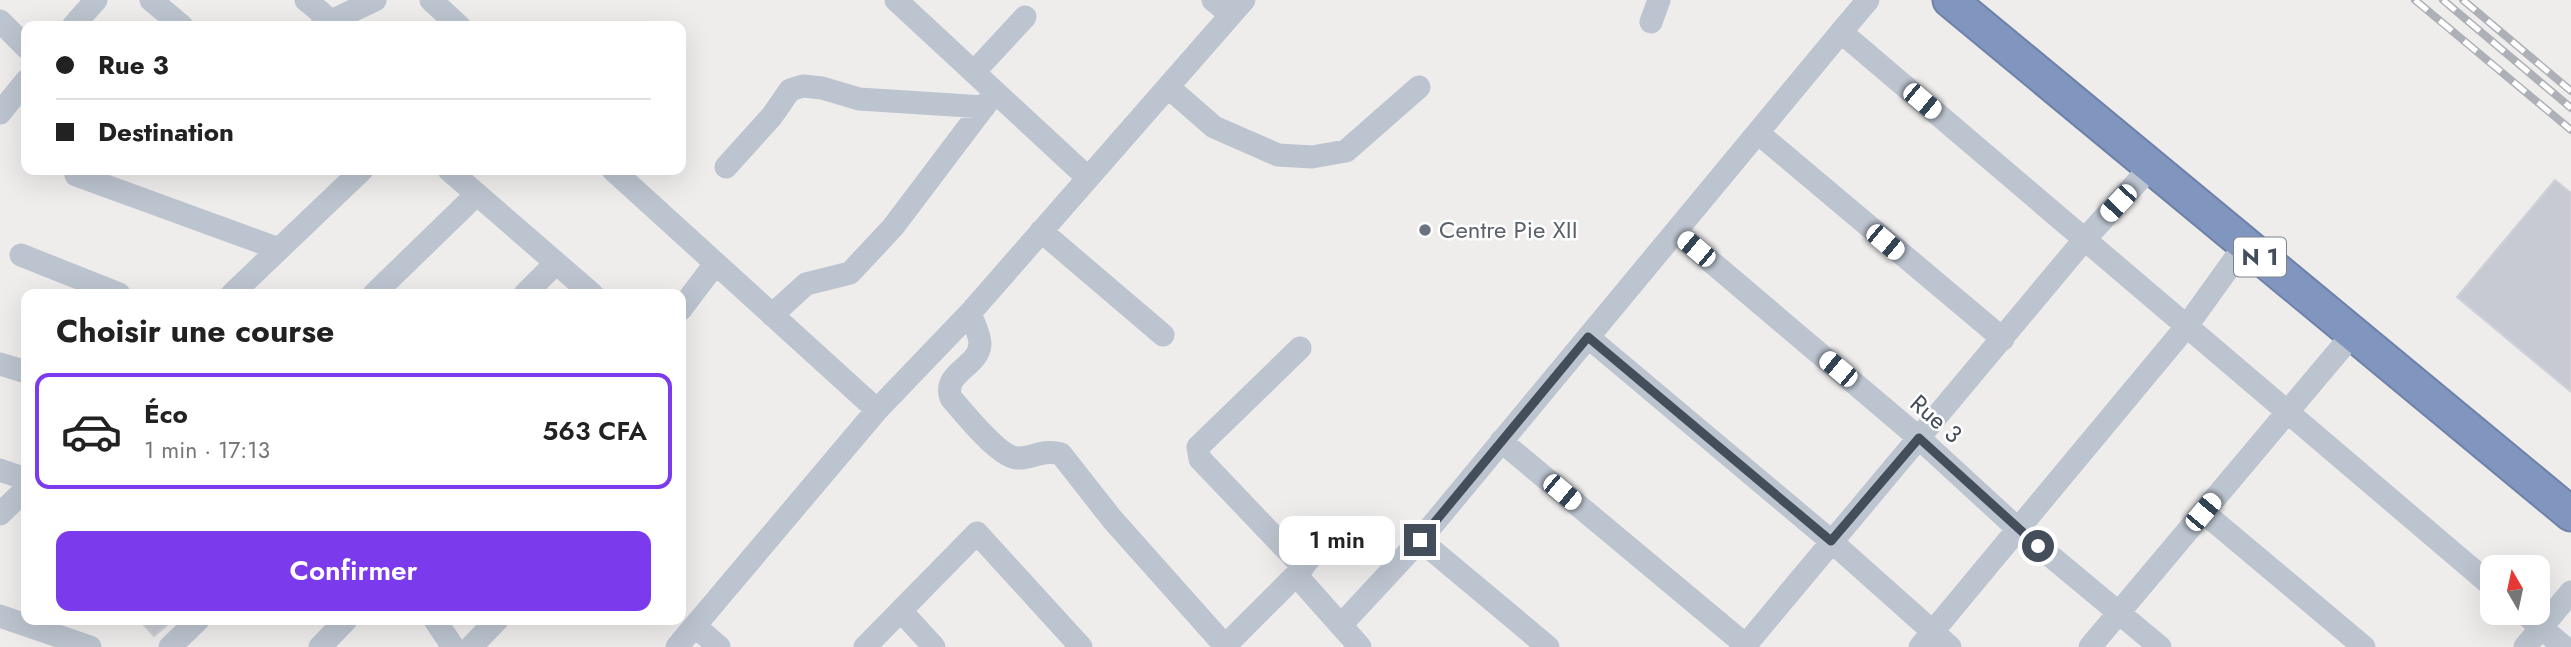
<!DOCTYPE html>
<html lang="fr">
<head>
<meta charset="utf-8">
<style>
	body { margin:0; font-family:Jost,sans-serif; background:#f2f2f2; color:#222; height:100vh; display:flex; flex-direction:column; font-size:26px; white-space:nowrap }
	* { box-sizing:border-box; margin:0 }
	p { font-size:23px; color:#767676 }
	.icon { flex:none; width:38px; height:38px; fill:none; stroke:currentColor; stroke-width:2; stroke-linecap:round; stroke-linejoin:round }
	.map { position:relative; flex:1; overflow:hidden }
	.details { position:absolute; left:21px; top:289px; width:665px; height:336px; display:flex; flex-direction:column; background:#fff; border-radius:14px; box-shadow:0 7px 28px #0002 }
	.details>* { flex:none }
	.hud { position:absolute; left:21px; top:21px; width:665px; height:154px; border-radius:14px; box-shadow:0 7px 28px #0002; display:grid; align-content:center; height:154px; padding:0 35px; background:#fff }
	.needle { width:46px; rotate:351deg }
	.buttons { position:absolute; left:2480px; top:555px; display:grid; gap:14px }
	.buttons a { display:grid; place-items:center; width:70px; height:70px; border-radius:14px; background:#fff; box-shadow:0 7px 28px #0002; font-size:35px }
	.end { position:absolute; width:32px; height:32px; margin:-16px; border:9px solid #444d5a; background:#fff; box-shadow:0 0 0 4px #fff }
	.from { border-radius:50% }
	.bubble { position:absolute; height:49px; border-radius:14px; background:#fff; box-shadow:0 7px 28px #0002; font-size:23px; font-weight:600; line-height:49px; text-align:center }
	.car { position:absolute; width:21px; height:42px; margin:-21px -10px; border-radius:9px; box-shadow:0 0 5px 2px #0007; background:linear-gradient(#fff 24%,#345 0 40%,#fff 0 76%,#345 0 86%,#fff 0) }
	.hud b { display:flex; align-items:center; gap:24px; height:66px; font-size:26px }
	.hud b+b { border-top:2px solid #e0e0e0 }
	.hud i { width:18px; height:18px; background:#222 }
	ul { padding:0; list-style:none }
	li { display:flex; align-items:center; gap:21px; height:116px; margin:0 14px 10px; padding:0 21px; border:4px solid #e0e0e0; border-radius:14px }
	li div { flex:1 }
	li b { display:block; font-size:26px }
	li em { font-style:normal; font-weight:600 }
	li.on { border-color:#7c3aed }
	li>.icon { width:63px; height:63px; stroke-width:1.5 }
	h2 { padding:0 35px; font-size:32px; line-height:84px }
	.cta { display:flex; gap:14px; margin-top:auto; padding:14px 35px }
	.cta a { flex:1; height:80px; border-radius:14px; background:#7c3aed; color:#fff; font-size:28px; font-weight:600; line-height:80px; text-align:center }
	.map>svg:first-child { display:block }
</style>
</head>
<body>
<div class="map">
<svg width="2571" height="647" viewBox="0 0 2571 647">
	<rect width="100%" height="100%" fill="#efecec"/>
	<path fill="#c8cad3" stroke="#d0d1d8" stroke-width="2" d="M2555 180 2571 193V392L2457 297Z
		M139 620H173L154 636Z"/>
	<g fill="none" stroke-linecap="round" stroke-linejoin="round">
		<g stroke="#6d81a9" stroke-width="37">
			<path id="highway" d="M1950 0 2571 514"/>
		</g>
		<path stroke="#bcc4cf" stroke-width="23" d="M151 0 182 26
			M306 0 331 21
			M431 0 459 26
			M896 0 1087 177
			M1213 0 1231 15
			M1868 0 1841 32 2492 586
			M0 21 26 47
			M1651 22 1659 0
			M73 26 96 0
			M321 26 375 0
			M974 72 1025 17
			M1168 87 1214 127 1278 155 1312 157 1346 151 1419 87
			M0 113 26 81
			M1758 133 2003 339
			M726 167 772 116 790 90 803 86 822 88 859 99 984 107
			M81 170 76 175 279 249
			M449 170 592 294
			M613 170 877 410
			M1041 231 1163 335
			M1676 232 1919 438 2018 529 2160 647
			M21 255 119 294
			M232 294 362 170
			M374 294 477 194
			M525 294 556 263
			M681 309 715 264
			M970 313C973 322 980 334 980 344 979 367 942 372 951 398 963 412 999 457 1017 458 1033 459 1040 449 1061 454L1112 519 1226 647
			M772 315 806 284 850 273 893 227 995 92
			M1588 337 1831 541 1950 647
			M1300 348 1198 447 1200 459 1303 567
			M0 364 26 372
			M1501 441 1748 647
			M0 470 26 479
			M2203 512 2364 647
			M0 514 26 489
			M1420 540 1548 647
			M1296 575 1360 647
			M902 612 934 647
			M2523 612 2564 647
			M0 616 90 647
			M435 620 453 647
			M1341 625 1420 540 1841 32
			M695 626 719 647
			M170 647 198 620
			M320 647 346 620
			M471 647 497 620
			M677 647 877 410 970 313 1244 0
			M865 647 977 533 1081 647
			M1224 647 1296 575 1332 531
			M1744 647 2084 240 2151 167
			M1920 647 2186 327 2245 245
			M2090 647 2353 334
			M2525 647 2571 592"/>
		<use href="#highway" stroke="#8196be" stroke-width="33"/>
		<g stroke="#aeb0b7" stroke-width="8">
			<path id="rail" d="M2415 0 2571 130
				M2443 0 2571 108
				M2463 0 2571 91"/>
		</g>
		<use href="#rail" stroke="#fff" stroke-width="5" stroke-dasharray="16" stroke-linecap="butt"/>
	</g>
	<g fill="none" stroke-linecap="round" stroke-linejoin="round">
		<path stroke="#444d5a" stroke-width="9" d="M1420 540 1588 337 1831 541 1919 438 2038 546"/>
	</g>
	<circle fill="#6b7280" stroke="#fff" stroke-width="2.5" cx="1425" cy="230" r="7"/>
	<g text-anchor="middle" stroke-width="5" stroke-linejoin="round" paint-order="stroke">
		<rect fill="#fff" stroke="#7c828c" stroke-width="2" x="2234" y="237.5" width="52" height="39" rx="5"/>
		<g font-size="23" font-weight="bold" fill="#444d5a">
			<text x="2260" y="265">N 1</text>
		</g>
		<g font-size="24" fill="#5b616d" stroke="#fff" text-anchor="start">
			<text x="1439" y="238">Centre Pie XII</text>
		</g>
		<g font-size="24" fill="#444d5a" stroke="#fff">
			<text transform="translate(1936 419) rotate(41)" y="8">Rue 3</text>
		</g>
	</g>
</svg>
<div class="buttons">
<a><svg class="needle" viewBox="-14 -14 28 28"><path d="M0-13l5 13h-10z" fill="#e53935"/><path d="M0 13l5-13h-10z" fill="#767676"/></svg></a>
</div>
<i class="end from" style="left:2038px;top:546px"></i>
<i class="end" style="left:1420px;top:540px"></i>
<div class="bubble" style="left:1279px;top:516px;width:116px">1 min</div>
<i class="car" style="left:1922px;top:101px;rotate:130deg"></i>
<i class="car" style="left:2118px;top:203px;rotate:223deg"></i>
<i class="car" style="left:1885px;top:242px;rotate:130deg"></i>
<i class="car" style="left:1696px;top:249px;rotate:310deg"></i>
<i class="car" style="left:1838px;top:369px;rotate:310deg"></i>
<i class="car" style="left:1562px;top:492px;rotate:130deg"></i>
<i class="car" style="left:2203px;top:512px;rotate:40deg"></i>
<div class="hud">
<b><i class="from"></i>Rue 3</b>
<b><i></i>Destination</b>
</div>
<section class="details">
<h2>Choisir une course</h2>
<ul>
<li class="on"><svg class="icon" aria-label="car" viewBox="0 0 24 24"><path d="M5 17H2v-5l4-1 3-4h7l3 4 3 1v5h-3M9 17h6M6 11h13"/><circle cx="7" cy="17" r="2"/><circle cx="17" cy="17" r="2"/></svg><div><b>Éco</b><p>1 min · 17:13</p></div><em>563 CFA</em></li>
</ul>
<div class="cta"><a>Confirmer</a></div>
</section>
</div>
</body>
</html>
